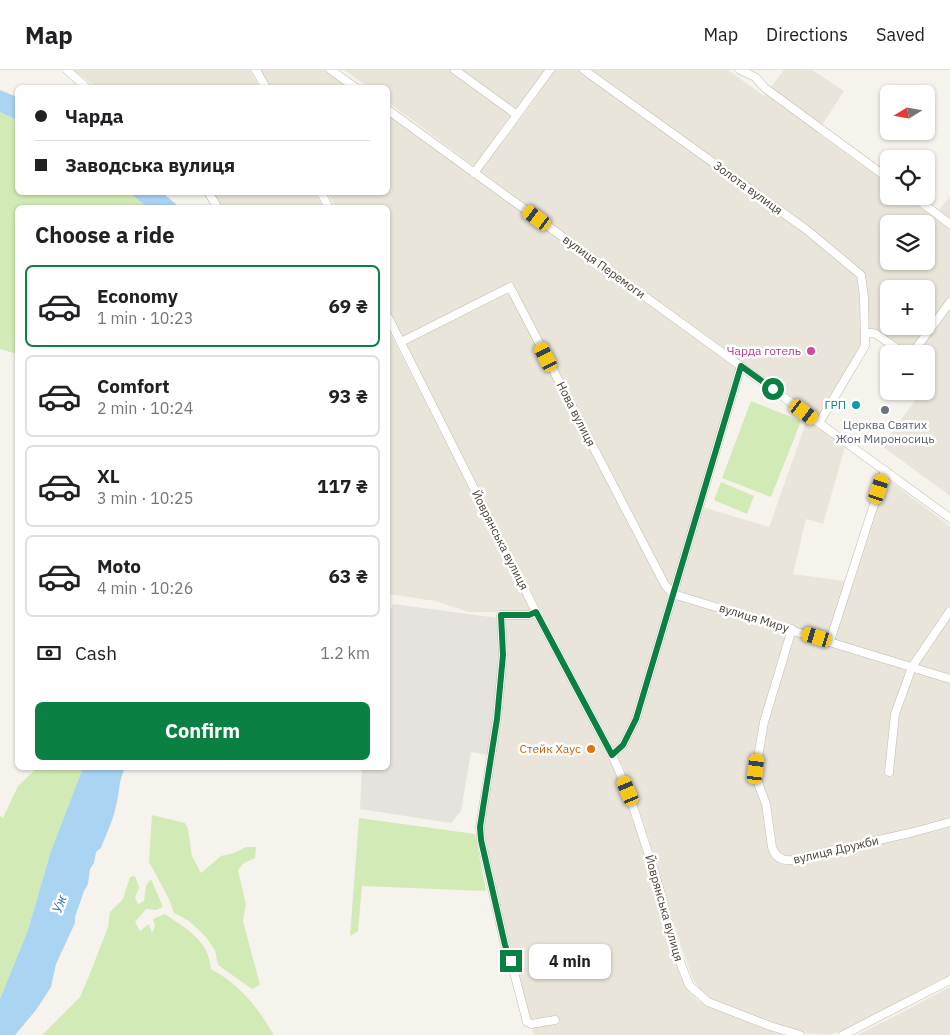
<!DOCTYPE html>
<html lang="en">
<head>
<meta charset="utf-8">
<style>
	body { margin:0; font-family:"IBM Plex Sans",sans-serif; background:#f2f2f2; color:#202124; height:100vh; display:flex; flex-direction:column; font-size:19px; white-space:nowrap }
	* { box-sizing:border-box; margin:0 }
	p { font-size:16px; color:#757577 }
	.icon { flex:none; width:28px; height:28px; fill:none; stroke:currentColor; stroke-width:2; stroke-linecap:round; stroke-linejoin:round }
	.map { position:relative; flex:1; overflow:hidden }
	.side { position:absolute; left:15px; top:135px; width:375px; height:565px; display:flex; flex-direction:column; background:#fff; border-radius:8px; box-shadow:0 1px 4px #0004 }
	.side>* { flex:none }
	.banner { position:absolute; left:15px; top:15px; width:375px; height:110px; border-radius:8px; box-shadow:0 1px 4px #0004; display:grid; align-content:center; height:110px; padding:0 20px; background:#fff }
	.needle { width:32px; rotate:259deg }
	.buttons { position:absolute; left:880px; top:15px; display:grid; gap:10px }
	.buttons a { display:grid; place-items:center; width:55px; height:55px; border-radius:8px; background:#fff; box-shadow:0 1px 4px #0004; font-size:25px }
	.end { position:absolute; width:22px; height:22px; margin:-11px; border:6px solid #0b8043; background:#fff; box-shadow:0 0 0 2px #fff }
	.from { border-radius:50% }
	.bubble { position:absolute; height:35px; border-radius:8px; background:#fff; box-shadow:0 1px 4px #0004; font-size:16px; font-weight:700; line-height:35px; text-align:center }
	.car { position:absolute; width:15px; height:30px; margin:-15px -8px; border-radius:6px; box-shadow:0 0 4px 1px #0007; background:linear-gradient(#f5c518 24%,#345 0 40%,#f5c518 0 76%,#345 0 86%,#f5c518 0) }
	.banner b { display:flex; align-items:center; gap:18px; height:48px; font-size:19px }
	.banner b+b { border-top:1px solid #e0e0e0 }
	.banner i { width:12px; height:12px; background:#202124 }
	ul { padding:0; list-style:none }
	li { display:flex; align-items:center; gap:15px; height:82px; margin:0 10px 8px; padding:0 10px; border:2px solid #e0e0e0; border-radius:8px }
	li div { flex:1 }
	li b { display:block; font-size:19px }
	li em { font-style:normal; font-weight:700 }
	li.selected { border-color:#0b8043 }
	li>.icon { width:45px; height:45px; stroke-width:1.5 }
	h2 { padding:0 20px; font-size:22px; line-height:60px }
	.pay { display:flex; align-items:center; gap:12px; height:55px; padding:0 20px; font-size:19px }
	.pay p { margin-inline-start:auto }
	.cta { display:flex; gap:10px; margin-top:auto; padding:10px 20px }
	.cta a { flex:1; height:58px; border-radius:8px; background:#0b8043; color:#fff; font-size:20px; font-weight:700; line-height:58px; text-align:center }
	header { display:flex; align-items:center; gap:30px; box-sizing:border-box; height:70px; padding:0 25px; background:#fff; border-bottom:1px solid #e0e0e0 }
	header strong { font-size:24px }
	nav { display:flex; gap:28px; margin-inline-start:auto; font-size:18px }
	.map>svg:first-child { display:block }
</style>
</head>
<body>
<header>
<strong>Map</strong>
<nav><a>Map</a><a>Directions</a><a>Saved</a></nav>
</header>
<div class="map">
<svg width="950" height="965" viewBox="0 0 950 965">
	<rect width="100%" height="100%" fill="#f6f3ec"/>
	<path fill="#eae5da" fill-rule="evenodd" d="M73 0H250L259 17H96Z
		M260 0H325L349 17H270Z
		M344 0H545L474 96 388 32V18L368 17Z
		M555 0H728L764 26 784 0H812L844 21 817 63 889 115V126H904L934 147 950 126V426L882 376 922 321H926L928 313 926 312V284H906L908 279 874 259 864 260 859 280 818 347 480 101 524 44ZM889 154H926V191H889ZM889 219H926V256H889Z
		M388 45 737 298 696 435 769 457 807 350 845 377 823 454 806 449 793 504 852 512 887 409 950 456V906L940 909 849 959 828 965 805 963 763 950 720 933 703 924 693 909 681 876 644 753 624 699 526 512 388 239V138L336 137 328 123 388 122Z
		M213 123H315L323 137H222Z
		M388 259 500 477 535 550 610 688 642 776 671 878 685 917 697 930 715 939 782 965H534L510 876 485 772 483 755 489 724 508 586 504 542H469L435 531 388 524Z
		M950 917V965H857L901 943Z"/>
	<path fill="#e6e2dd" d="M393 534 498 548 501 584 488 685 471 682 461 741 451 753 360 739 362 698H388V544Z"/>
	<path fill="#d2eab5" d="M0 42 17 50 18 122 130 123 147 137 18 138 17 284 0 279Z
		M751 331 801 351 771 427 722 408Z
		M721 412 754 426 747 444 714 430Z
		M37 698H83L51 781 28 860 0 929V746L3 748 18 716Z
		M152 745 185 753 188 759 192 786 201 803 221 786 234 783 246 777H256L255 788 244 793 238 800 246 834 243 851 260 915 252 919 218 895 215 880 205 866 189 851 174 843 169 829 149 792Z
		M359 748 475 764 486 821 362 816 358 861 350 866Z
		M135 806 139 817 135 828 138 834 144 831 146 816 151 809 163 837 156 840 146 839 135 852 140 861 149 854 152 863 155 856 153 849 165 844C186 859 209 870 211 899 241 916 256 935 274 965H42L80 927 89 906 108 857 110 842 123 829 130 807Z"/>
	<path fill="#a9d4f2" d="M0 20 17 27V50L0 42Z
		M130 123H163L179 137H147Z
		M83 698H125C118 712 120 721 116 736 113 751 106 764 101 778L96 782 94 793 90 799 88 814 84 821 75 847V853L56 894 51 917 36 940 15 965H0V929L28 860 51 781Z"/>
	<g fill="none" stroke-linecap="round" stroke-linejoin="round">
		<g stroke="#c2bbae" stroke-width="9">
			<path id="minor" d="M67 0 87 18
				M256 0 266 18
				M331 0 356 18
				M455 0 517 45
				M584 0 807 160 861 205 864 227 865 276 819 353
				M740 0 755 7 765 18 889 109
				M388 40 950 448
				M474 103 550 0
				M208 122 218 138
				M321 122 329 138
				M913 126 950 154
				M388 247 536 542 612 685 628 721 656 807 677 884 689 915 708 932 770 956 800 965
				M865 264 871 263 876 264 905 284
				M401 272 510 217 665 515 673 524 950 609
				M910 284 914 281 950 232
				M536 542 529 545H501L503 585 497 649 480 757 481 770 505 875 511 891 527 952 531 954 555 950
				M792 559 764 652 756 699 759 716 766 734 772 777C775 787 782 791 792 790L914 762 950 752
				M830 571 885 400
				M612 685 623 675 636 649 741 296
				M889 702 895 644 912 597 950 541
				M843 965 950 910"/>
		</g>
		<use href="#minor" stroke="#fff" stroke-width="8"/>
	</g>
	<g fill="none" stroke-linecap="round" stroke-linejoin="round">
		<path stroke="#0b8043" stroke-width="6" d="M511 891 505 875 481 770 480 757 497 649 503 585 501 545H529L536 542 612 685 623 675 636 649 741 296 773 319"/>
	</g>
	<circle fill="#d1479c" stroke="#fff" stroke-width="2" cx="811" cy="281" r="5"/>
	<circle fill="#0f9aa8" stroke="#fff" stroke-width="2" cx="856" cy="335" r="5"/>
	<circle fill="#6b7280" stroke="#fff" stroke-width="2" cx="885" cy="340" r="5"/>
	<circle fill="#e8710a" stroke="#fff" stroke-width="2" cx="591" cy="679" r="5"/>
	<g text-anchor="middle" stroke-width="5" stroke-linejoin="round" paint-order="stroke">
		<g font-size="12" fill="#4b4439" stroke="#fff">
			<text transform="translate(748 118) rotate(36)" y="4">Золота вулиця</text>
			<text transform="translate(604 197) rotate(36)" y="4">вулиця Перемоги</text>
			<text transform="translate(576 344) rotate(63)" y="4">Нова вулиця</text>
			<text transform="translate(500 470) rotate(63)" y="4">Йоврянська вулиця</text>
			<text transform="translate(754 548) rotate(17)" y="4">вулиця Миру</text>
			<text transform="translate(836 780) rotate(-13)" y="4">вулиця Дружби</text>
			<text transform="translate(664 838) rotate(74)" y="4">Йоврянська вулиця</text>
		</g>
		<g font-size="12" fill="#b23c85" stroke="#fff" text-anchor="end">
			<text x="801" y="285">Чарда готель</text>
		</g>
		<g font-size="12" fill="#0d838f" stroke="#fff" text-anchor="end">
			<text x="846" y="339">ГРП</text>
		</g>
		<g font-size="12" fill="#5b616d" stroke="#fff">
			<text x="885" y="359">Церква Святих<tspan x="885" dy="14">Жон Мироносиць</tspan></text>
		</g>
		<g font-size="12" fill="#c56008" stroke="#fff" text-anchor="end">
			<text x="581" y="683">Стейк Хаус</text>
		</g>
		<g font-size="14" font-style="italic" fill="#2e7ab2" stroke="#fff">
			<text transform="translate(59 834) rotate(-70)" y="5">Уж</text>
		</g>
	</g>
</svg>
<div class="buttons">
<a><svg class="needle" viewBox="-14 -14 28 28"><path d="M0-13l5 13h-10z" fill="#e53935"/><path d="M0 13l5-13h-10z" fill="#757577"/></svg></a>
<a><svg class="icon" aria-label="locate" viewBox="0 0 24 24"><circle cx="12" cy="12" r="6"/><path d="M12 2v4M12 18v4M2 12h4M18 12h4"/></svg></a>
<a><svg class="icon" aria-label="layers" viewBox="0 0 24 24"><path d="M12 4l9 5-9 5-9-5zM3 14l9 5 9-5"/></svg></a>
<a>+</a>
<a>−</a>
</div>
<i class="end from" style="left:773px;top:319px"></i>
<i class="end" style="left:511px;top:891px"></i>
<div class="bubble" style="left:529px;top:874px;width:82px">4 min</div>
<i class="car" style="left:537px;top:148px;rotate:306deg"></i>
<i class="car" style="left:546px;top:287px;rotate:333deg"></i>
<i class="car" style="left:804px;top:342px;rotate:126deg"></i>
<i class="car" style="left:879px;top:419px;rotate:18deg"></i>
<i class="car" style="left:817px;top:567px;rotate:287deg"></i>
<i class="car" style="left:756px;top:699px;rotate:7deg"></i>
<i class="car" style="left:628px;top:721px;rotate:337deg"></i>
<div class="banner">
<b><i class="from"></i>Чарда</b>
<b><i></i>Заводська вулиця</b>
</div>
<section class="side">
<h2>Choose a ride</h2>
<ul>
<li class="selected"><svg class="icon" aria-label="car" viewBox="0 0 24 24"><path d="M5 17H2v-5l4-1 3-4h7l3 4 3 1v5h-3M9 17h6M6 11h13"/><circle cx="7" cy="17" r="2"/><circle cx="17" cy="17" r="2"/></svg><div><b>Economy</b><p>1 min · 10:23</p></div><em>69 ₴</em></li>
<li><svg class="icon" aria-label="car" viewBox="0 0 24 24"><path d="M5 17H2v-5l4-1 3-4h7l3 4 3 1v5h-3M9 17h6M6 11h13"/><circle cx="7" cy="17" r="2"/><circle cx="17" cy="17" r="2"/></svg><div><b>Comfort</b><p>2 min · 10:24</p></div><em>93 ₴</em></li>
<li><svg class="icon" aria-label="car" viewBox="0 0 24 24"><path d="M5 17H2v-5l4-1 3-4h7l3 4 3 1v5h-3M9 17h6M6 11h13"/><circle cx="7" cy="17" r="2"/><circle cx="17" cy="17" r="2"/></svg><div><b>XL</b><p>3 min · 10:25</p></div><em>117 ₴</em></li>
<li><svg class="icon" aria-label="car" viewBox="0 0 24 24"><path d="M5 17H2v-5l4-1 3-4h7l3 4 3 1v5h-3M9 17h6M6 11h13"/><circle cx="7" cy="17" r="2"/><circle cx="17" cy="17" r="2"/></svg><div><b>Moto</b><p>4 min · 10:26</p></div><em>63 ₴</em></li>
</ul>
<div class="pay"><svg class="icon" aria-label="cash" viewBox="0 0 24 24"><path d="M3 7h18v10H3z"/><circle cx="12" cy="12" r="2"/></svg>Cash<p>1.2 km</p></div>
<div class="cta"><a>Confirm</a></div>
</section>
</div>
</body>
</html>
